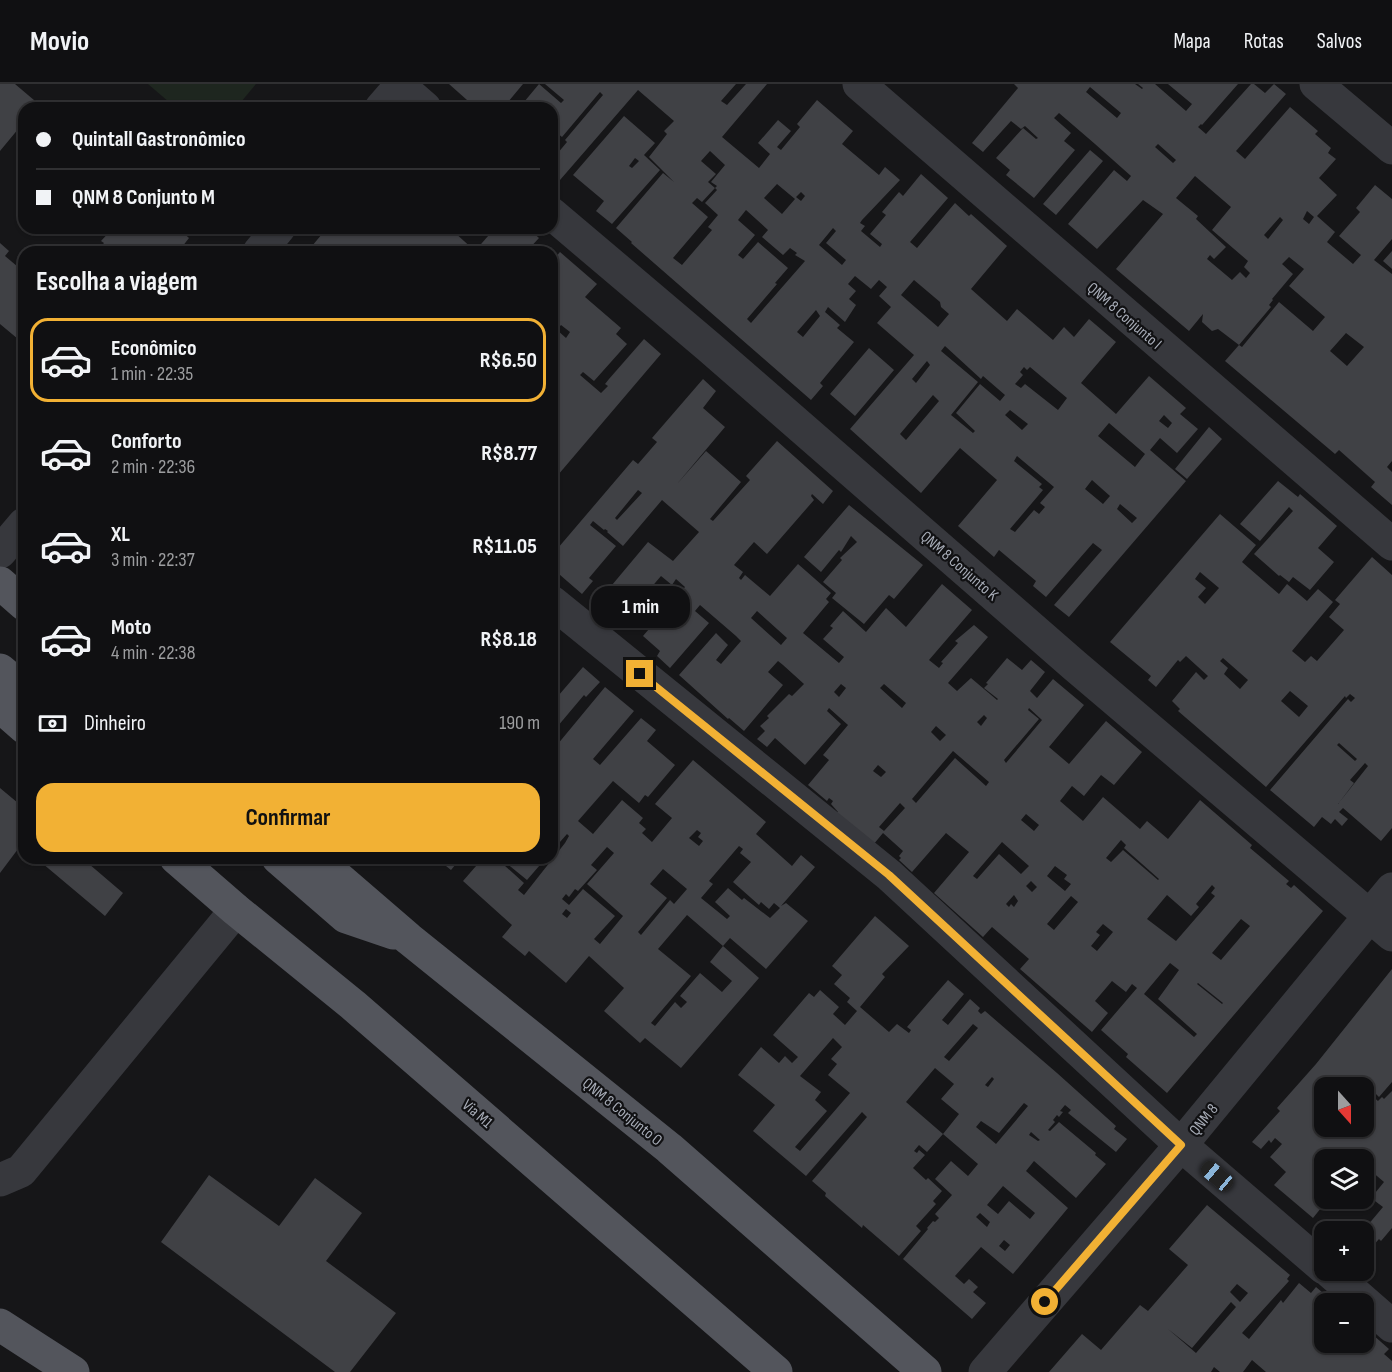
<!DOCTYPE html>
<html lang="pt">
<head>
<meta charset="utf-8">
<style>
	body { margin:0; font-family:"Sofia Sans Condensed",sans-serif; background:#19191b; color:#f1f3f6; height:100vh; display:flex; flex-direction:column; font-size:22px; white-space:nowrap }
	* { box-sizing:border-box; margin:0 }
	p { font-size:20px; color:#9c9d9f }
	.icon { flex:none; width:33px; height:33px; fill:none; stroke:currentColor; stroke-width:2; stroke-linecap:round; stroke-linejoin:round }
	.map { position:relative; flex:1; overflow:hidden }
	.side { position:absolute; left:18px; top:162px; width:540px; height:618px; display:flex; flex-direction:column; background:#101012; border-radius:18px; box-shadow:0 2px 4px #0004,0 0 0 2px #303032 }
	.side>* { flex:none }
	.banner { position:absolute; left:18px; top:18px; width:540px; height:132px; border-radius:18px; box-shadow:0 2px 4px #0004,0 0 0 2px #303032; display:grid; align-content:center; height:132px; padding:0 18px; background:#101012 }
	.needle { width:39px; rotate:159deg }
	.fabs { position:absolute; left:1314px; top:993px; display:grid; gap:12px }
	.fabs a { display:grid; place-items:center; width:60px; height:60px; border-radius:12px; background:#101012; box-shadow:0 2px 4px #0004,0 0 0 2px #303032; font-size:30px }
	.end { position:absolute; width:27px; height:27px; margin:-14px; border:8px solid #f2b134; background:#111; box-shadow:0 0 0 3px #111 }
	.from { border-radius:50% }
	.bubble { position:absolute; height:42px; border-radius:18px; background:#101012; box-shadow:0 2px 4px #0004,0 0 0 2px #303032; font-size:20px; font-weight:700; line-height:42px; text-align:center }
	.car { position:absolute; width:18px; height:36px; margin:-18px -9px; border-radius:8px; box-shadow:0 0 4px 2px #0007; background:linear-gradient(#222 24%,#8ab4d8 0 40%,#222 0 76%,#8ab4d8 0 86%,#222 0) }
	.banner b { display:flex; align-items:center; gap:21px; height:57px; font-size:22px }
	.banner b+b { border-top:2px solid #303032 }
	.banner i { width:15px; height:15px; background:#f1f3f6 }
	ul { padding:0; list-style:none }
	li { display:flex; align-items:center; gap:18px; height:84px; margin:0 12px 9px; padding:0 6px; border:3px solid transparent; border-radius:18px }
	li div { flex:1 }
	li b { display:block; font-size:22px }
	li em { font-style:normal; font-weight:700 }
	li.selected { border-color:#f2b134 }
	li>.icon { width:54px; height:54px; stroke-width:1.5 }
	h2 { padding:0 18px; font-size:27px; line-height:72px }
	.pay { display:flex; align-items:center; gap:15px; height:66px; padding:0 18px; font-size:22px }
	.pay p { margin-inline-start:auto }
	.cta { display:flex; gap:12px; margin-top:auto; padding:12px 18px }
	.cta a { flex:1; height:69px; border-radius:18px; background:#f2b134; color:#111; font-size:24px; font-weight:700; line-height:69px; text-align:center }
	header { display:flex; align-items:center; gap:36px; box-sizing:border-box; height:84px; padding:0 30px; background:#101012; border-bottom:2px solid #303032 }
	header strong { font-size:28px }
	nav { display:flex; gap:33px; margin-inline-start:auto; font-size:21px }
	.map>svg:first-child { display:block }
</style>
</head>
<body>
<header>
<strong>Movio</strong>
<nav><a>Mapa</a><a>Rotas</a><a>Salvos</a></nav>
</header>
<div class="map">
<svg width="1392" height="1288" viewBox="0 0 1392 1288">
	<rect width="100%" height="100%" fill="#161618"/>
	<path fill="#1e261f" d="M148 0H256L236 24H176Z"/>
	<path fill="#404145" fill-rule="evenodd" d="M0 0H15L41 22 39 24H24V38L0 67Z
		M449 0H523L503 24H476Z
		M539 0 561 19 564 16 545 0H736L721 17 727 21 746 0H767L722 53 759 84 770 70 758 59 778 36 791 47 777 63 781 66 800 43 797 40 817 16 853 47 842 60 879 91 885 83 900 96 862 136 860 139 865 142 861 147 880 163 882 160 870 150 886 131 882 128 899 108 903 112 921 90 948 114 910 158 917 164 955 119 969 132 971 130 1007 162 971 205 1007 237 1017 225 1053 256 1064 243 1074 253 1089 235 1116 258 1081 299 1116 330 1149 292 1186 324 1180 330 1198 345 1177 369 1160 354 1150 366 1186 397 1069 533 1054 521 1102 466 1093 459 1046 513 1033 502 1036 497 999 466 994 473 958 442 997 396 960 364 921 409 850 345 914 271 877 239 891 223 879 212 887 203 879 196 871 205 855 192 848 200 856 207 849 215 856 221 845 238 828 223 825 228 840 241 837 244 854 258 820 299 823 302 811 316 631 159 632 158 616 144 663 89 674 98 649 73 667 50 664 47 674 37 638 6 560 96 552 89V76L567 58 565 56 603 11 600 8 562 53 552 45V24H519ZM710 67 725 81 711 98 717 102 715 104 717 106 705 119 718 131 708 143 712 146 682 181 673 174 708 133 692 119 697 114 702 118 715 104 708 98 716 90 701 77ZM777 100 795 115 782 130 764 114ZM801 108 805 112 801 117 796 113ZM746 126 768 146 762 153 783 171 790 164 797 169 795 171 805 177 751 239 747 235 777 200 775 199 788 184 758 158 743 175 738 171 755 151 738 136ZM833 144 836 147 826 159 846 176 842 181 819 161ZM914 196 940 218 941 223 949 230 938 243 901 211ZM816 226 820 232 803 253 797 248ZM945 262 981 295 983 292 1005 311 1000 317 980 300 956 329 975 347 973 349 951 331 978 298 941 267ZM927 277 930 281 916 299 912 295ZM1024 283 1027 286 1030 283 1067 314 1058 326 1025 300 1021 304 1015 300 1023 291 1020 288ZM933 311 939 317 906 356 900 350ZM1010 326 1028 340 1022 346 1005 331ZM1164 331 1172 339 1168 344 1159 337ZM1109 339 1145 370 1135 383 1098 352ZM1017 372 1054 403 1040 419 1045 423 1039 430 1034 426 1015 448 1010 445 1043 406 1039 403 1042 400 1014 377ZM1092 396 1110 412 1103 420 1085 405ZM1120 420 1137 434 1132 439 1117 425Z
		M1014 0H1135L1142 5 1143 4 1138 0H1155L1186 27 1192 20 1168 0H1238L1202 41 1201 40 1198 43 1206 50 1251 0H1254L1265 9 1274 0 1286 10 1236 67 1245 75 1290 23 1318 47 1315 50 1331 64 1328 69 1336 75 1319 94 1337 111 1317 132 1335 148 1327 158 1353 180 1361 171 1339 152 1360 128 1356 124 1375 101 1392 115V155L1374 176 1392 190V377L1387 383 1392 388V421L1371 403 1375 398 1339 366 1335 370 1225 277 1239 261 1242 263 1279 218 1313 247 1325 233 1289 202 1304 185 1289 173 1282 180 1293 190 1272 215 1273 216 1269 221 1271 223 1239 261 1218 245 1212 247 1202 238 1203 230 1189 247 1116 185 1163 130 1143 116 1097 165 1068 140 1114 86 1127 97 1131 92 1095 60 1059 29 1054 34 1071 49 1064 57 1075 66 1034 114 1006 91 1010 86 996 74 1023 44 1036 55 1038 54 1025 42 1021 45 1011 37 983 68 972 59 1018 4ZM1090 3 1121 29 1117 34 1086 8ZM1158 60 1176 76 1173 79 1155 63ZM1195 92 1231 123 1212 146 1248 177 1244 183 1250 189 1246 194 1240 188 1232 196 1207 175 1210 171 1214 175 1226 163 1196 135 1198 132 1176 114ZM1307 127 1314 133 1309 140 1303 135ZM1280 133 1283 136 1268 155 1264 151ZM1346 249 1364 263 1347 282 1330 267Z
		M624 32 655 59 644 71 660 86 612 140 596 127 604 117 573 91ZM635 74 639 77 632 84 629 82Z
		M1090 66 1103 77 1056 131 1043 120Z
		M113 144H160L168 151 173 144H178L189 154 182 163 189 168H96L104 159 101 157Z
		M327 144H455L453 147 475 167 495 144H508L513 149 517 144H528L539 154 526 168H307Z
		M0 159 9 167 5 172 24 188V260L0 240Z
		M1392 167V185L1383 177Z
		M560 168 597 200 585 213 621 244 616 250 627 260 594 297 583 288 580 291 601 309 608 302 605 300 609 295 644 255 661 270 552 398V252L554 250 552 249V177ZM561 241 570 248 566 254 557 246Z
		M869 264 894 286 855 332 830 310Z
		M703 295 716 307 703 324 725 343 677 400 706 367 741 398 710 435 713 437 750 396 746 392 777 357 833 407 823 420 812 410 811 412 814 416 767 470 754 458 734 481 743 488 739 494 741 496 745 491 770 512 798 480 831 509 826 515 829 518 803 549 839 579 844 573 823 555 833 544 830 542 843 527 866 548 886 524 906 543 942 500 972 526 929 576 939 584 943 579 941 578 958 559 955 557 974 541 988 553 948 599 957 607 971 594 997 616 998 615 984 604 988 600 986 599 1007 574 1022 586 1031 576 1045 588 1030 607 1037 614 1053 595 1084 621 1049 663 1069 680 1106 637 1142 668 1114 701 1101 691 1084 712 1072 702 1060 717 1083 737 1103 713 1140 745 1147 737 1168 755 1200 716 1252 761 1250 764 1289 797 1286 800 1291 804 1294 801 1323 827 1167 1009 1126 973 1128 970 1101 946 1137 904 1132 900 1126 908 1112 897 1095 917 1108 929 1092 948 1020 885 1029 875 992 843 983 853 934 809 969 768 946 749 912 788 899 776 901 774 899 772 903 767 883 749 873 761 836 729 838 728 831 720 833 717 829 714 827 717 808 701 829 676 823 671 848 641 829 624 827 627 841 640 805 681 775 654 767 663 757 655 765 647 760 642 769 634 767 632 789 610 792 612 804 600 783 581 778 577 768 588 783 601 744 647 729 634 728 635 679 591 716 549 728 561 716 576 721 580 741 557 736 552 700 521 695 527 709 539 670 584 657 572 660 567 643 552 685 503 676 495 672 501 661 492 620 540 599 522 610 508 612 510 617 505 612 501 648 458 673 477 699 448 662 416 623 462 607 448 608 447 605 445 604 446 593 437 590 441 616 462 589 494 593 497 582 510 552 484V471L633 376 638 380 657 358 652 354ZM638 406 642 409 617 436 615 434ZM757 527 787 554 781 561 751 534ZM841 600 846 604 839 613 834 608ZM884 600 906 619 902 624 880 604ZM1029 624 1042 636 1006 679 1004 676 1039 635 1028 626ZM984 631 987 634 981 642 977 638ZM936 642 946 651 940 657 931 648ZM953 667 989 698 986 702 955 674 916 719 912 715ZM878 681 886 688 881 693 873 687ZM900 719 905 724 884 747 879 743ZM1026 730 1039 741 1034 747 1021 736ZM1121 756 1126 761 1124 764 1159 795 1158 796 1123 766 1111 778 1106 774ZM1002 758 1029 782 1021 790 999 770 977 795 973 792ZM1055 782 1067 791 1064 795 1071 800 1065 807 1047 792ZM1031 797 1037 803 1032 808 1026 802ZM1212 801 1215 804 1211 809 1215 812 1176 857 1147 835 1167 811 1191 832 1199 823 1196 820ZM1014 811 1018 817 1014 823 1011 820 1009 823 1006 820ZM1071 812 1078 818 1054 846 1047 840ZM1241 835 1250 842 1221 876 1212 869ZM1103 840 1113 848 1097 867 1091 862 1100 851 1096 848ZM1170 879 1179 886 1158 915 1197 950 1194 953 1144 910ZM1198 899 1223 919 1222 920 1197 900Z
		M1209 343 1222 355 1187 395 1175 385Z
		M1278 397 1298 413 1300 410 1337 442 1318 464 1334 478 1310 506 1293 493 1289 498 1280 491 1279 492 1254 470 1293 427 1289 423 1260 457 1240 440Z
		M849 421 923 481 894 515 889 511 864 540 832 514 836 509 823 498 842 476 840 474 857 458 851 452 841 468 839 466 821 488 804 473Z
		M1220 430 1256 461 1242 478 1279 510 1287 500 1307 517 1318 505 1333 518 1292 567 1305 578 1311 572 1317 577 1344 546 1329 533 1340 520 1335 516 1372 473 1392 491V744L1381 757 1343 724 1339 728 1348 735 1342 742 1335 735 1331 740 1322 733 1314 743 1270 706 1348 615 1351 618 1355 614 1350 610 1346 614 1345 612 1266 703 1178 627 1180 625 1172 617 1196 588 1204 596 1208 592 1186 572 1180 578 1178 576 1156 603 1148 596 1151 592 1110 558ZM1200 488 1219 504 1205 520 1198 513 1206 504 1195 495ZM1223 574 1248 596 1240 605 1224 590 1228 584 1220 577ZM1290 607 1308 622 1299 633 1281 617ZM1339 659 1357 675 1355 677 1337 661ZM1365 679 1368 682 1338 720 1354 699 1350 696Z
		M583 583 600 598 586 613 584 611 552 649V619Z
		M605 603 634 627 593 675 600 681 641 634 656 646 647 657 675 681 648 713 645 711 639 719 613 697 578 737 593 750 622 716 643 734 639 739 646 745 642 749 652 758 672 734 655 720 693 676 766 738 756 750 792 782 801 771 815 783 781 822 786 819 808 837 766 885 730 854 723 862 687 831 658 865 691 892 651 939 655 942 675 918 681 924 687 918 680 912 700 889 722 908 732 897 710 878 723 862 759 894 681 984 645 954 640 959 604 927 624 904 589 872 566 899 529 867 525 872 502 853 512 841 463 797 483 774H546L527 796 506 779 504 781 524 799 518 806 524 811 565 759 569 752 567 750 552 767V743L560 733 555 729 552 733V657L557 661ZM697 746 701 749 698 753 703 757 699 762 689 754ZM739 762 743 765 740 769 751 778 733 798 759 821 761 818 769 825 774 819 780 824 770 834 744 814 742 816 728 804 715 818 730 832 727 835 701 814 713 800 709 797ZM607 763 614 769 587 800 623 832 600 860 594 855 615 832 583 805 569 821 562 815 566 810 569 813 575 805 578 807 597 786 591 781ZM663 785 687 805 674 820 670 816 641 851 638 848 667 814 650 800ZM566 825 571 829 567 834 562 830Z
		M0 704 24 724V764L21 761 0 789Z
		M36 774H82L123 809 105 832Z
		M436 774H461L451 786Z
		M875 832 909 862 882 890 885 893 860 923 889 948 897 940 909 949 911 946 907 943 948 896 964 910 942 936 948 941 970 915 980 924 978 927 981 930 985 927 1057 989 1116 1042 1114 1045 1127 1055 1116 1068 1068 1029 1071 1026 1065 1021 1060 1027 1063 1028 1059 1033 1057 1031 1053 1036 1055 1038 1048 1046 1050 1047 1059 1038 1096 1069 1095 1071 1106 1080 1076 1114 1034 1077 1026 1087 1068 1124 1013 1190 981 1163 955 1192 964 1200 969 1195 978 1203 973 1208 986 1219 972 1235 903 1175 928 1145 927 1144 933 1137 935 1138 939 1134 935 1130 952 1111 935 1095 951 1077 968 1092 978 1080 943 1050 959 1030 941 1015 954 1000 935 984 906 1018 943 1050 927 1068 919 1061 914 1067 917 1069 919 1066 925 1071 913 1084 926 1096 928 1094 942 1107 933 1117 936 1120 916 1142 921 1147 899 1172 863 1141 862 1144 825 1112 826 1109 812 1097 867 1033 862 1028 806 1092 753 1047 775 1021 738 991 761 963 779 979 785 972 792 979 798 973 773 951 809 909 814 913 820 906 839 923 833 930 845 941 857 927 847 918 850 914 834 900 842 891 832 882ZM973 940 978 944 949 977 944 973ZM833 954 842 963 831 975 837 980 828 991 850 1009 800 1067 795 1063 827 1027 815 1016 821 1008 800 992ZM992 993 994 995 988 1003 985 1001ZM1024 1019 1028 1022 996 1060 976 1043 981 1037 999 1049ZM1031 1048 1040 1056 1038 1057 1029 1051ZM1003 1102 1035 1129 1030 1135 1009 1117 998 1130 987 1121ZM980 1129 990 1138 987 1143 976 1133ZM1004 1156 1010 1161 1005 1167 999 1162Z
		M1392 885V998L1379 1013 1373 1007 1370 1010 1378 1017 1382 1013 1384 1015 1392 1007V1144L1381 1157 1379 1155 1372 1163 1364 1155V1148H1362L1383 1123 1371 1114 1384 1098 1364 1081V1076H1324V1114H1329L1313 1134 1274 1101 1286 1088 1270 1073 1282 1060 1275 1054 1271 1059 1269 1056 1261 1065 1252 1058 1280 1027 1277 1024 1316 980ZM1324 1004H1364V1042H1324Z
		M209 1091 279 1142 315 1094 362 1129 326 1177 396 1229 350 1288H335L161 1158Z
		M1207 1121 1290 1191 1287 1195 1289 1197 1242 1249 1249 1255 1281 1216 1283 1219 1299 1199 1311 1209 1316 1203 1336 1220H1324V1258H1364V1243L1389 1265 1384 1270 1392 1277V1288H1266L1252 1276 1243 1288H1220L1214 1283 1211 1288H1049L1082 1250 1101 1266 1140 1221 1148 1227 1188 1181 1169 1165ZM1237 1200 1248 1209 1240 1218 1230 1208ZM1231 1218 1236 1223 1196 1269 1168 1245 1192 1264Z"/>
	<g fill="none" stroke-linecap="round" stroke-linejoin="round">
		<path stroke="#37383d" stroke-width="33" d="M859 0 1392 460
			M1316 0 1392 64
			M400 2 425 24
			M381 24 402 0
			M552 130 709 263 1074 581 1392 851
			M259 168 279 144
			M0 468 24 440
			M552 518 889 791 1181 1061 1324 1184
			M0 1096 21 1087 236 826
			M1328 1186 1392 1242
			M985 1288 1181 1061 1392 805"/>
		<path stroke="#53555c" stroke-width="33" d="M0 499 24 520
			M0 586 24 606
			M0 622 24 643
			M176 774 236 826 353 921 776 1288
			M278 774 346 833 393 849
			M315 774 409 855 669 1064 925 1288
			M0 1241 73 1288"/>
	</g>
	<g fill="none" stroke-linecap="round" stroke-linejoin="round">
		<path stroke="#f2b134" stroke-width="8" d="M640 590 889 791 1181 1061 1045 1218"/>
	</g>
	<g text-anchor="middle" stroke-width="4.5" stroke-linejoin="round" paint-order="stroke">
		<g font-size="16" fill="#a8adb8" stroke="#111113">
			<text transform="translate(1125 231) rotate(41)" y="6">QNM 8 Conjunto I</text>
			<text transform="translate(960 481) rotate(41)" y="6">QNM 8 Conjunto K</text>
			<text transform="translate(623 1027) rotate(39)" y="6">QNM 8 Conjunto O</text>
			<text transform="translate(478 1029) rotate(41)" y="6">Via M1</text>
			<text transform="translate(1203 1035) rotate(-51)" y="6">QNM 8</text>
		</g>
	</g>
</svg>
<div class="fabs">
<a><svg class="needle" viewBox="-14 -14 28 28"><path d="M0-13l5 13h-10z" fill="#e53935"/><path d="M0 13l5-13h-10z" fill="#9c9d9f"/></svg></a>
<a><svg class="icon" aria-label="layers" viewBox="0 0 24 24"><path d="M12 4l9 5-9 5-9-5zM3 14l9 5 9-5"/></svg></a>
<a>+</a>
<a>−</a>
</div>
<i class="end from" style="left:1045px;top:1218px"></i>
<i class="end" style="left:640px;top:590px"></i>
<div class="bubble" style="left:591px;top:502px;width:99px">1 min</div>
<i class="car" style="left:1217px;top:1092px;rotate:310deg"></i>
<div class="banner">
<b><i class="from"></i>Quintall Gastronômico</b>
<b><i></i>QNM 8 Conjunto M</b>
</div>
<section class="side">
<h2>Escolha a viagem</h2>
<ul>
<li class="selected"><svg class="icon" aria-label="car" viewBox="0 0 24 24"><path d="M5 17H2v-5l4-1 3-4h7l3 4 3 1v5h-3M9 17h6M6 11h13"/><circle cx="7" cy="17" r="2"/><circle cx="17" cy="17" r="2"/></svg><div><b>Econômico</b><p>1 min · 22:35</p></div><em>R$6.50</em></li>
<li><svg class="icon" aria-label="car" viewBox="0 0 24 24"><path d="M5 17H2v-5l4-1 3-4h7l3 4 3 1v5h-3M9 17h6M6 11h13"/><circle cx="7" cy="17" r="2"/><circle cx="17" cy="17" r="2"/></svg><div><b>Conforto</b><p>2 min · 22:36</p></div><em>R$8.77</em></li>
<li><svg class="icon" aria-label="car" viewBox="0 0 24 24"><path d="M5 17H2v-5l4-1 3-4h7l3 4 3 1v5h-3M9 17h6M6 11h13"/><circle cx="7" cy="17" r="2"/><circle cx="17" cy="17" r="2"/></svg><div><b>XL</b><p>3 min · 22:37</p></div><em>R$11.05</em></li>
<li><svg class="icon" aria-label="car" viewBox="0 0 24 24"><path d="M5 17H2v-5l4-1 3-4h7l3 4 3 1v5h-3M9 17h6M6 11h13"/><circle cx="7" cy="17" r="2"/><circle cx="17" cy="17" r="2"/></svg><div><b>Moto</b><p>4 min · 22:38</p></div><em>R$8.18</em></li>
</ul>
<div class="pay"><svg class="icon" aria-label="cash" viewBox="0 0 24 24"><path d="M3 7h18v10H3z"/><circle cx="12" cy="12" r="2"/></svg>Dinheiro<p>190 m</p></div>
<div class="cta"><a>Confirmar</a></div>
</section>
</div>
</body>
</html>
